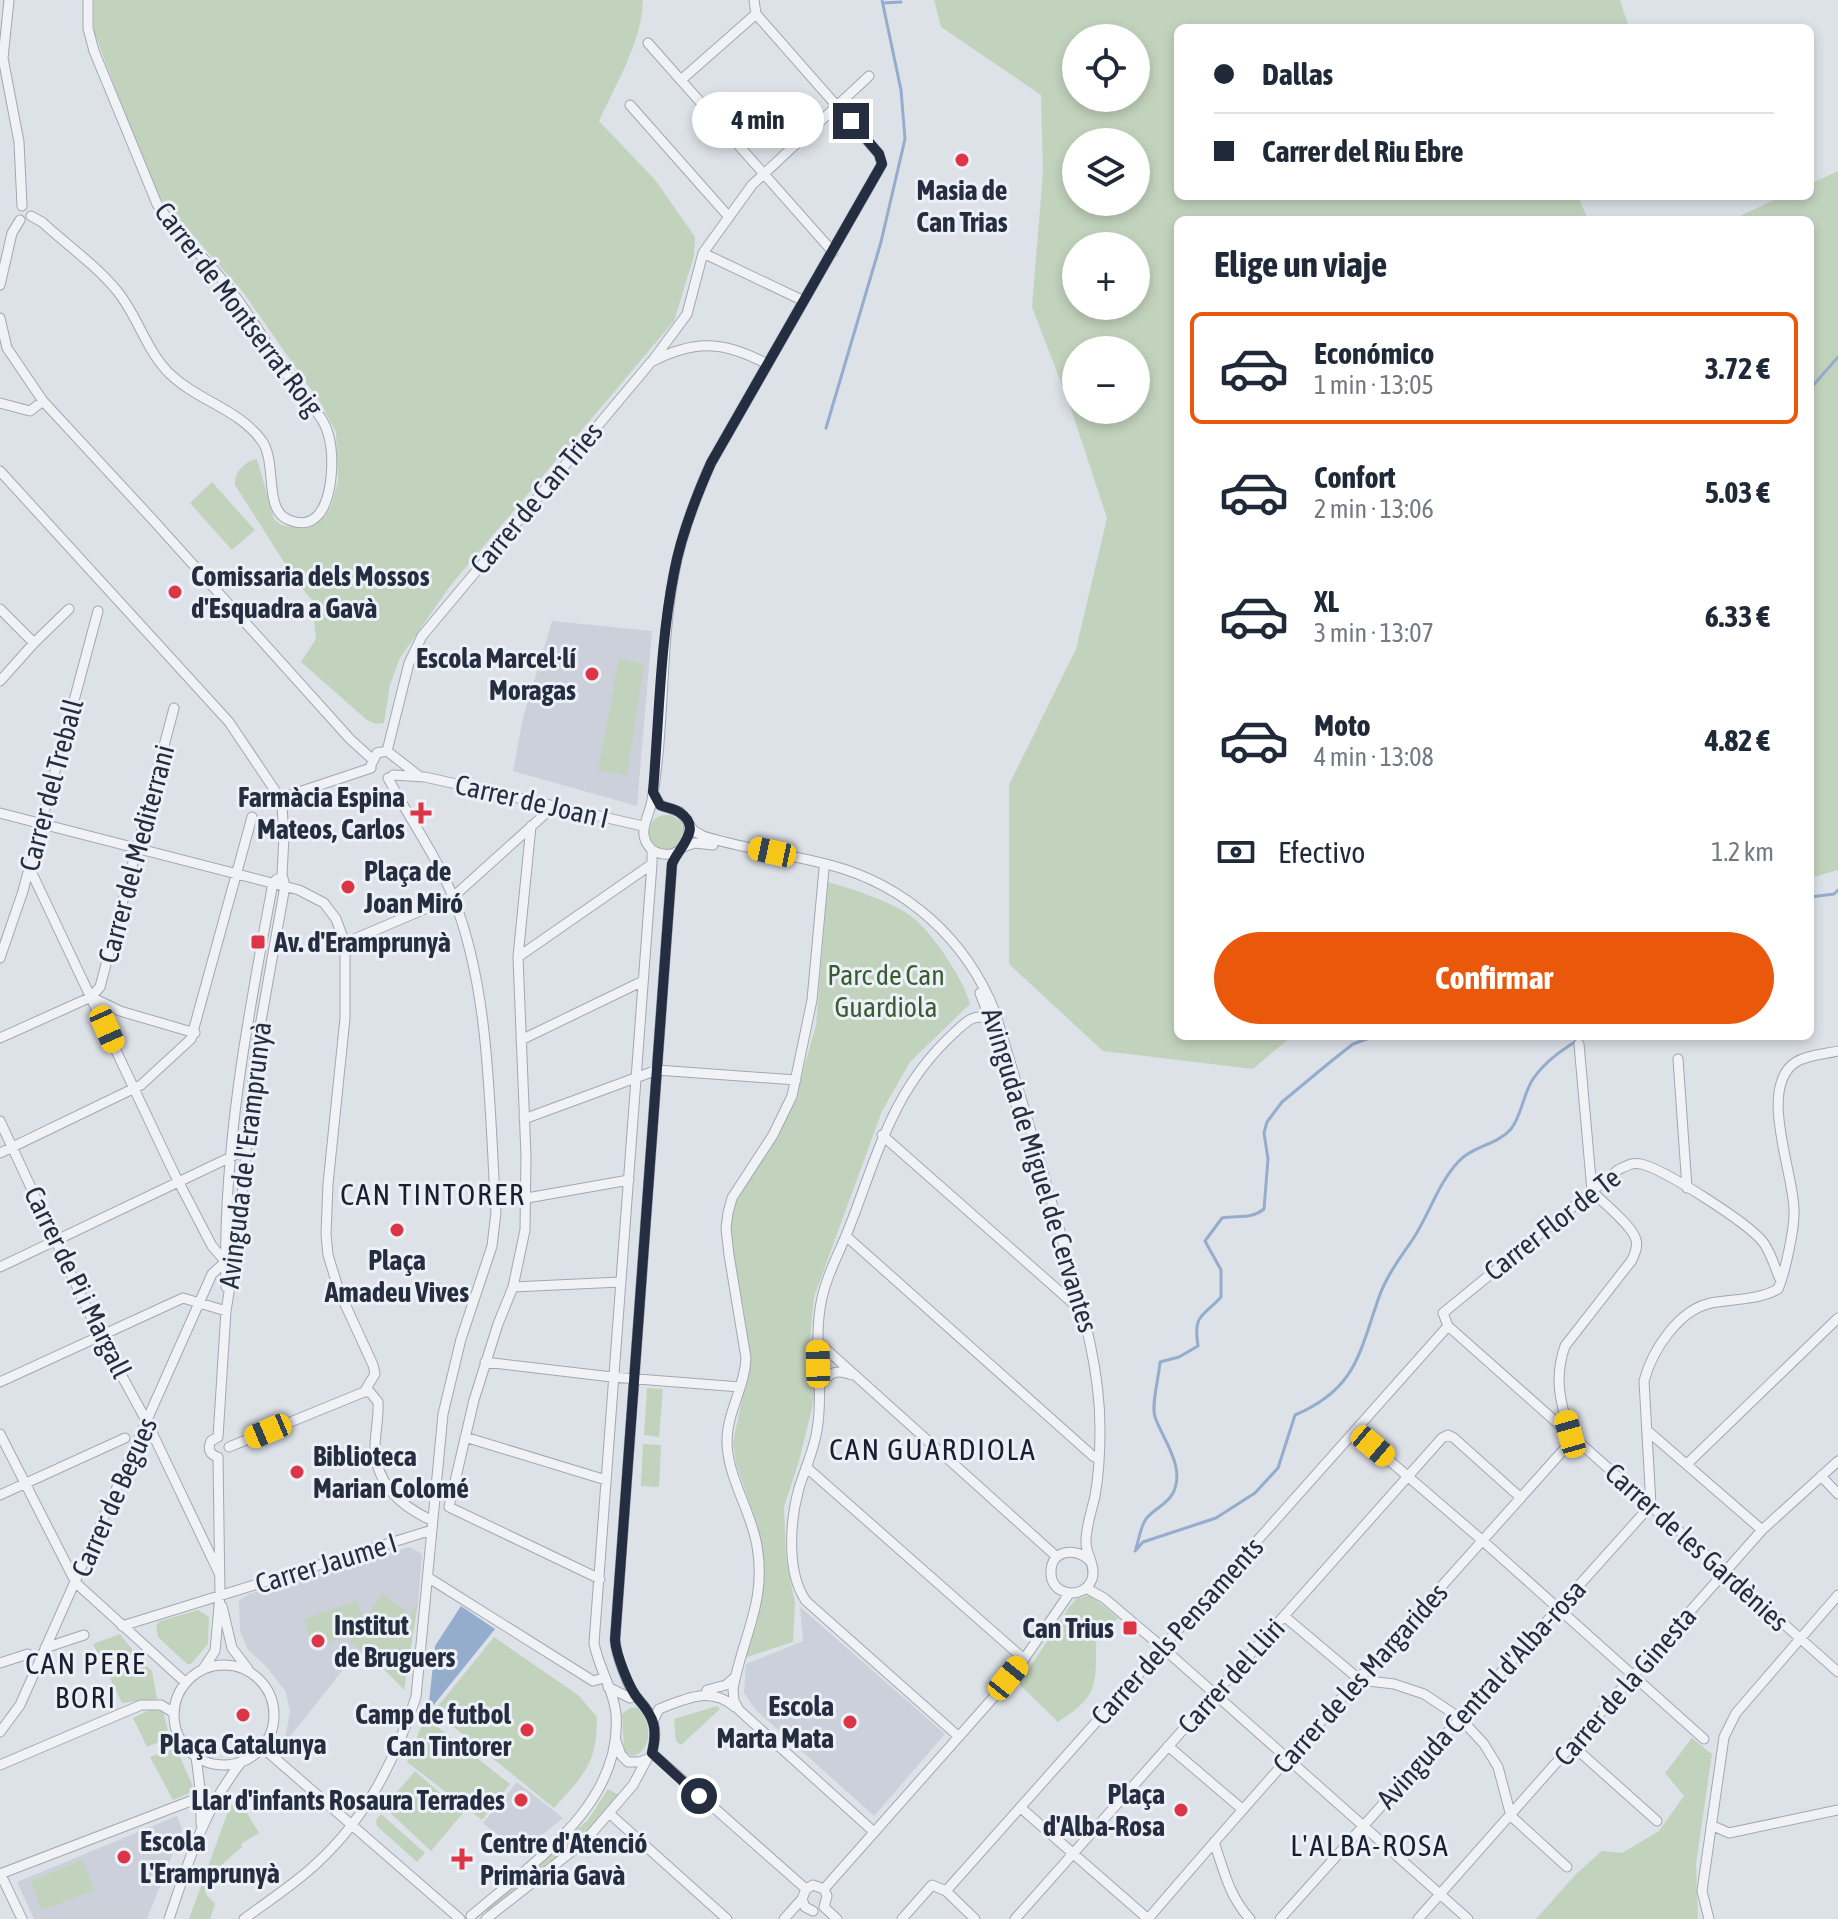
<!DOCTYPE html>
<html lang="es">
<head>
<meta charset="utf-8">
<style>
	body { margin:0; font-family:"Asap Condensed",sans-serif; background:#f2f2f3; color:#1f2937; height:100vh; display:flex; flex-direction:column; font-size:30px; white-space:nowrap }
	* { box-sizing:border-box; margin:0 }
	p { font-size:26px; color:#747a83 }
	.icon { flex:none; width:44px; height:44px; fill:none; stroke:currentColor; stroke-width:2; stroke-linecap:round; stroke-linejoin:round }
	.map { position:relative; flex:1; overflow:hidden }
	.panel { position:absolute; left:1174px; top:216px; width:640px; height:824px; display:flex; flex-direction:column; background:#fff; border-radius:12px; box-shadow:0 4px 12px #0003 }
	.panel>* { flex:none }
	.banner { position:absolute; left:1174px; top:24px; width:640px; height:176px; border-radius:12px; box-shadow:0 4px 12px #0003; display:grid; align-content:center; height:176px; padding:0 40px; background:#fff }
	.controls { position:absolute; left:1062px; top:24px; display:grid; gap:16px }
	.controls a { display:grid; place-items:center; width:88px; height:88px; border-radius:50%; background:#fff; box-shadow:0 4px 12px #0003; font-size:40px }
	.end { position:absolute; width:36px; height:36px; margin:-18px; border:10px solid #252e41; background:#fff; box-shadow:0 0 0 4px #fff }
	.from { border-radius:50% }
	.bubble { position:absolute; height:56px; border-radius:28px; background:#fff; box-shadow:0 4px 12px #0003; font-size:26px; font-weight:700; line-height:56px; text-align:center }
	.car { position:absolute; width:24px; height:48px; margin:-24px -12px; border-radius:10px; box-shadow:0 0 6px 2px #0007; background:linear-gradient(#f5c518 24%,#345 0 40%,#f5c518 0 76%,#345 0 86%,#f5c518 0) }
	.banner b { display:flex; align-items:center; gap:28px; height:76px; font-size:30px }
	.banner b+b { border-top:2px solid #e0e1e3 }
	.banner i { width:20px; height:20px; background:#1f2937 }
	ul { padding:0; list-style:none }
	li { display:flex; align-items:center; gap:24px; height:112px; margin:0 16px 12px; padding:0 24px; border:4px solid transparent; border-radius:12px }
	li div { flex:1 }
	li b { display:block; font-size:30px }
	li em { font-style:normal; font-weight:700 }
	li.active { border-color:#ea580c }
	li>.icon { width:72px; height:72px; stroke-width:1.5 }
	h2 { padding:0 40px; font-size:36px; line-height:96px }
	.pay { display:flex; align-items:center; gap:20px; height:88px; padding:0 40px; font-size:30px }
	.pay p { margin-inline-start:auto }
	.button { display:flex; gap:16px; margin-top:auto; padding:16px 40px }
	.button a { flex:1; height:92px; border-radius:48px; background:#ea580c; color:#fff; font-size:32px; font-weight:700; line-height:92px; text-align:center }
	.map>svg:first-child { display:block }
</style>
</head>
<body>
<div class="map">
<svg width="1838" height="1919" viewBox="0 0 1838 1919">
	<rect width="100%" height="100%" fill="#dde1e8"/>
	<path fill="#cbd0db" d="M552 621 652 631 637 806 513 771 523 718Z
		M410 1547 422 1554 418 1603 377 1663 358 1651 284 1744 290 1712 286 1692 265 1665 248 1650 240 1631 239 1601 249 1594Z
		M800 1607 945 1734 874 1816 756 1710 744 1693 746 1664 803 1641Z
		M517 1782 563 1818 520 1853 483 1823Z
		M177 1816 182 1829 181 1833 147 1919H34L17 1882Z"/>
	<path fill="#c2d3bd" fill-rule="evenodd" d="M94 0H643C642 41 616 84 599 121L656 181 695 237 694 256 674 321 450 586 400 658 390 685 384 723 376 724 367 720 301 662 316 639 312 600 296 581 235 485C234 472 245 461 257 459L274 519 281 525 299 528 312 526 325 516 332 504 338 480 336 432 319 401 243 292 160 198 129 125 94 32Z
		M934 0H1620L1629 28H1178V196H1578L1588 220H1178V1036H1292L1253 1069 1103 1051 1009 964V785L1076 649 1107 518 1070 406 1032 307 1043 172 1041 95 941 27ZM1076 38H1136V98H1076ZM1076 142H1136V202H1076ZM1076 246H1136V306H1076ZM1076 350H1136V410H1076Z
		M1838 171V870L1810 878V220H1732L1782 196H1810V184Z
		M212 482 255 530 232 550 190 503Z
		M619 659 644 664 627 775 598 771Z
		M649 832a17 17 0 1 1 34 0a17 17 0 1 1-34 0Z
		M828 882C854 890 881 898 905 912 928 925 964 979 970 1004L910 1062 882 1111 814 1297 809 1350 816 1392 799 1461 784 1507 786 1558 795 1603 793 1642 744 1658 757 1624 764 1579 758 1527 736 1464 733 1442 750 1363 746 1323 730 1232 733 1205 796 1096 816 1025Z
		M647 1388 663 1389 659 1437 644 1435Z
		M643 1444 661 1445 659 1487 641 1486Z
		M382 1594 410 1614 418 1603 404 1690 377 1662 350 1642 355 1635 312 1646 304 1619 357 1601 364 1620Z
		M1090 1595 1118 1618 1096 1642C1096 1686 1098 1696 1058 1722L1019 1684 1070 1606 1076 1599Z
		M198 1610 209 1617 208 1644 191 1664H187L158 1637 156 1626 160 1621Z
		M120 1634 135 1653 105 1668 93 1644Z
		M494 1637 578 1695 597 1717C597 1765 584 1774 554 1808L434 1711Z
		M143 1663 152 1671 157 1699 122 1703 110 1678Z
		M717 1706 720 1709 681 1745 676 1741 674 1719Z
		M636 1707C652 1717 654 1752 632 1756L624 1751 622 1714 630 1708Z
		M151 1709 163 1712 170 1738 147 1747 133 1718Z
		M425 1717 510 1784 482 1820 407 1762Z
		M1692 1738 1712 1754 1696 1863 1698 1919H1536L1576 1874 1602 1851 1622 1853 1659 1831 1684 1796 1665 1773Z
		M176 1748 195 1791 173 1800 150 1757Z
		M415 1771 463 1813 431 1851 384 1807Z
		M608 1789 619 1795 594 1828 488 1913 484 1908 588 1820Z
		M240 1801 259 1833 241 1844 242 1847 212 1873 205 1893 215 1904 210 1919H189L230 1806Z
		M381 1814 425 1853 417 1862 377 1826 376 1820Z
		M82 1860 95 1890 42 1910 31 1881Z"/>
	<path fill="#94adcc" d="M461 1606 495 1629 428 1712 435 1646Z"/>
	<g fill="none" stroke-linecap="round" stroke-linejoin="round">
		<path stroke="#94adcc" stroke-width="3" d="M883 3 901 2
			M1810 389 1838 357
			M826 428 881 242 905 139 901 90 882 0
			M1810 897 1834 894 1838 890
			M1136 1548C1139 1539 1141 1525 1146 1519 1153 1509 1167 1505 1173 1493 1186 1467 1163 1440 1155 1417 1151 1405 1159 1377 1160 1362L1179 1357 1198 1346C1193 1314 1202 1318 1221 1297V1270L1205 1241 1222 1218C1238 1215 1250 1220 1264 1209L1268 1159 1264 1133 1267 1122 1282 1102 1329 1063 1353 1044 1375 1036
			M1135 1551 1143 1542 1216 1518 1255 1493 1278 1468 1295 1415C1356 1389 1359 1354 1379 1297 1387 1275 1400 1258 1413 1239 1429 1215 1438 1183 1459 1161 1473 1146 1497 1145 1511 1129 1522 1115 1523 1094 1533 1079 1546 1060 1565 1048 1584 1036"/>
		<g stroke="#a2a8b3" stroke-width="11">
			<path id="street" d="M9 0 3 58 19 142 22 206
				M754 0 756 14
				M648 43 833 252
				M681 80 756 14
				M630 105 729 217
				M31 216 42 222C67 245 97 266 118 292 138 317 147 352 170 374 198 401 239 409 262 441 277 462 264 509 287 519 330 539 334 473 331 448 327 414 310 408 292 382 269 349 250 313 224 282 203 255 176 233 157 204L94 51 88 28V0
				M703 253 804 301
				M0 285 12 233 20 220
				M0 318 7 348 43 401 153 520 350 739 372 759
				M653 360 687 314 703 253 752 185 869 76
				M0 403 30 411 43 401
				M0 471 229 722 276 792
				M0 609 34 643
				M0 681 34 643 69 609
				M387 751 409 663 422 636 651 362C695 339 724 341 767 364
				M371 765 377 753 387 751 419 776
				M393 775 425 777 643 826
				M653 792 660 805 680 812 694 831 703 836C744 849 788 854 830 865 906 885 966 939 995 1012 1018 1088 1041 1163 1062 1239 1080 1303 1100 1363 1100 1429 1100 1452 1099 1474 1095 1496 1092 1510 1085 1529 1086 1544 1087 1555 1096 1567 1092 1579 1084 1601 1050 1596 1051 1572 1051 1549 1077 1547 1090 1561
				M290 795 371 768
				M0 813 299 890 324 903 336 919 345 943V1018L328 1184 326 1234 328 1255 339 1291 373 1365 375 1374 364 1392
				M683 847 695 843 713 845
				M652 850C673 862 693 847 688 823
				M29 867 174 1173 212 1246 225 1261
				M824 869 812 1000 792 1096 773 1135 732 1198 728 1213 726 1228 729 1255 746 1358C745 1387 727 1412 727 1441 727 1477 751 1510 757 1546 767 1602 742 1638 733 1689L734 1701 739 1710 873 1831
				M345 943 453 897 554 806
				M518 957 652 864
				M0 958 23 891 98 611
				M980 993 990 1019 1017 1108
				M91 997 120 1011 195 1033
				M0 1038 91 997 100 987 174 708
				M521 1040 643 981
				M1579 1044 1592 1191
				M1678 1059 1687 1188
				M524 1119 657 1070 796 1080
				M0 1121 99 1334 147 1422 219 1573
				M882 1135 1075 1305
				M0 1153 141 1085 191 1039 252 817
				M527 1198 629 1180
				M846 1236 1094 1457
				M0 1267 235 1155
				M1781 1281C1775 1269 1771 1252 1763 1242 1748 1223 1664 1169 1641 1164 1632 1162 1626 1166 1618 1170L1443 1313 1448 1326 1838 1672
				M226 1287C222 1152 248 1015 273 883L277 879
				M513 1287 620 1282
				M817 1341 1057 1557
				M485 1362 612 1377 740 1387
				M0 1382 183 1298 226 1311
				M819 1387C829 1373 835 1368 852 1375
				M364 1392H370L378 1402C379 1418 375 1432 375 1448 376 1484 401 1506 431 1520
				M1355 1431 1483 1541 1704 1739
				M1569 1431C1560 1401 1554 1377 1565 1346L1632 1260C1635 1253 1638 1247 1636 1240 1633 1226 1603 1203 1592 1191
				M1649 1432 1762 1530
				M0 1434 76 1583 186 1683
				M218 1437 226 1311 238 1236 256 1049 285 886 282 875 284 836 282 806
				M218 1437 211 1441C207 1449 210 1455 218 1457
				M465 1437 606 1480
				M229 1447 364 1392
				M1687 1464 1838 1318
				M806 1467 1024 1659
				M1821 1476 1838 1494
				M0 1495 125 1438
				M1651 1505 1644 1381C1652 1351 1678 1310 1711 1303 1733 1299 1759 1300 1778 1289 1785 1273 1795 1227 1794 1210 1794 1173 1757 1087 1796 1062 1807 1055 1825 1054 1838 1051
				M449 1507 474 1400 498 1324 513 1287 525 1230 526 1156 518 957 531 826
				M449 1507 600 1579
				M429 1578 593 1681 604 1678
				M1086 1588 1104 1598 1162 1647 1468 1919
				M222 1606 232 1648 248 1669
				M1284 1616 1360 1680 1394 1684 1424 1694 1460 1718 1484 1744 1498 1767 1511 1816 1567 1867
				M122 1626 432 1530
				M45 1648 84 1635
				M0 1663 28 1654
				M174 1715a50 50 0 1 1 100 0a50 50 0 1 1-100 0Z
				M203 1669 215 1651 220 1595 218 1457
				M608 1687 630 1698
				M707 1690 726 1685 735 1677
				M653 1721 659 1709C687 1698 711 1686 735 1707
				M0 1732 20 1705 212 1274 225 1262
				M958 1736 806 1601C786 1572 790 1521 799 1488 805 1469 814 1450 817 1430 824 1388 813 1345 821 1303 826 1275 841 1250 851 1223 879 1150 894 1088 954 1033 966 1022 973 1013 990 1019
				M616 1741 621 1755 628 1762H640L647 1759
				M1168 1746 1242 1809
				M1573 1746 1657 1821
				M262 1747 460 1919
				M652 1753C658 1729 655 1717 639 1700 628 1689 616 1655 615 1640L672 864 677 852
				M652 1753 806 1889
				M196 1756 201 1797V1824
				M0 1765 141 1705H161L174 1713
				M1021 1808 1148 1919
				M610 1814 727 1919
				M1711 1825 1729 1833 1838 1810
				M1214 1842C1224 1871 1229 1896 1250 1919
				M0 1873 22 1919
				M0 1874 201 1797
				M806 1889 813 1885 824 1889 827 1896 824 1907
				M824 1889 993 1698 1024 1659 1069 1594
				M946 1891 975 1919
				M802 1899 805 1907 813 1911
				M824 1907 837 1919
				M471 1916C532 1863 623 1805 616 1714 614 1690 598 1667 594 1643L652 864V850C635 833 649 819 652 800 665 725 660 648 674 574 681 535 695 499 711 463L882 164 879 154 756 14
				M169 1919C189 1860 203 1811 242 1761
				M244 1919C268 1901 295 1884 317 1863 367 1817 395 1760 416 1697L443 1414 461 1339 492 1246 496 1212C489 1110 491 992 453 897 436 855 409 818 388 778
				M486 1919 585 1841 633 1785 647 1759
				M784 1919 802 1899 806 1889
				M902 1919 932 1885 946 1891 1448 1326
				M1015 1919 1442 1438 1448 1435 1454 1438 1521 1498
				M1148 1919C1287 1756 1432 1598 1574 1438
				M1280 1919 1651 1505
				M1418 1919 1762 1530 1838 1461
				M1709 1919 1702 1891 1724 1737 1736 1713 1838 1595"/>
		</g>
		<use href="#street" stroke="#f0f2f6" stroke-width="9"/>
	</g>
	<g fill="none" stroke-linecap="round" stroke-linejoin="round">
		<path stroke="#252e41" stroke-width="10" d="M699 1796 652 1753C658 1729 654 1717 639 1700 629 1689 616 1654 615 1640L672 864C679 847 704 828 679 812 673 808 666 808 660 805L653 792C659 720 660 644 674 573 681 535 695 499 711 463L882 164 879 154 851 121"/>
	</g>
	<g fill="#db3546" stroke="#edf0f6" stroke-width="3">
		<circle cx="962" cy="160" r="8"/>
		<circle cx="175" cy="592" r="8"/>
		<circle cx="592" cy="674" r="8"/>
		<path d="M417 801h8v8h8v8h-8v8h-8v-8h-8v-8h8z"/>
		<circle cx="348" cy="887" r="8"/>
		<rect x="250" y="934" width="16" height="16" rx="4"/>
		<circle cx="397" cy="1230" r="8"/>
		<circle cx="297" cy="1472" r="8"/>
		<rect x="1122" y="1620" width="16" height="16" rx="4"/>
		<circle cx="318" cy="1641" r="8"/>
		<circle cx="243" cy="1715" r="8"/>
		<circle cx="850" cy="1722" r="8"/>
		<circle cx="527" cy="1730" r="8"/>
		<circle cx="521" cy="1800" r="8"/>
		<circle cx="1181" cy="1810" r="8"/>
		<circle cx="124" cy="1857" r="8"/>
		<path d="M458 1847h8v8h8v8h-8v8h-8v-8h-8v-8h8z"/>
	</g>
	<g text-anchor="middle" stroke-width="6" stroke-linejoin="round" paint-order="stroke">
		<g font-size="28" font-weight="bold" fill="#252e41" stroke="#edf0f6" text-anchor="start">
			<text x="962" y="200" text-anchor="middle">Masia de<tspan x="962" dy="32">Can Trias</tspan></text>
			<text x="191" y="586">Comissaria dels Mossos<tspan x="191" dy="32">d'Esquadra a Gavà</tspan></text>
			<text x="576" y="668" text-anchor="end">Escola Marcel·lí<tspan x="576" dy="32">Moragas</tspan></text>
			<text x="405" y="807" text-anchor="end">Farmàcia Espina<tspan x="405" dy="32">Mateos, Carlos</tspan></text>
			<text x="364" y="881">Plaça de<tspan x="364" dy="32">Joan Miró</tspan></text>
			<text x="274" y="952">Av. d'Eramprunyà</text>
			<text x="397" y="1270" text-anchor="middle">Plaça<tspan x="397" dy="32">Amadeu Vives</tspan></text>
			<text x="313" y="1466">Biblioteca<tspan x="313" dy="32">Marian Colomé</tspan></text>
			<text x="334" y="1635">Institut<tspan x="334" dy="32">de Bruguers</tspan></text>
			<text x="1114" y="1638" text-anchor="end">Can Trius</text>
			<text x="834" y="1716" text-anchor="end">Escola<tspan x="834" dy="32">Marta Mata</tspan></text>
			<text x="511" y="1724" text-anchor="end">Camp de futbol<tspan x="511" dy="32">Can Tintorer</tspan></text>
			<text x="243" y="1754" text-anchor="middle">Plaça Catalunya</text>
			<text x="1165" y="1804" text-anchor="end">Plaça<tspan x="1165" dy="32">d'Alba-Rosa</tspan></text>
			<text x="505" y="1810" text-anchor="end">Llar d'infants Rosaura Terrades</text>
			<text x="140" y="1851">Escola<tspan x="140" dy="32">L'Eramprunyà</tspan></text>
			<text x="480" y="1853">Centre d'Atenció<tspan x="480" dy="32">Primària Gavà</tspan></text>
		</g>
		<g font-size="28" fill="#252e41" stroke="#edf0f6">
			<text transform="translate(239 309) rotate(53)" y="10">Carrer de Montserrat Roig</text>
			<text transform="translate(536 498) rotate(-50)" y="10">Carrer de Can Tries</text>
			<text transform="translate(51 785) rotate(-75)" y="10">Carrer del Treball</text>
			<text transform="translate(532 801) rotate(13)" y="10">Carrer de Joan I</text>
			<text transform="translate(136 854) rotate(-75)" y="10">Carrer del Mediterrani</text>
			<text transform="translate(245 1155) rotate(-83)" y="10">Avinguda de l'Eramprunyà</text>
			<text transform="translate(1040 1170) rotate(73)" y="10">Avinguda de Miguel de Cervantes</text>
			<text transform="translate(1552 1224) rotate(-38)" y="10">Carrer Flor de Te</text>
			<text transform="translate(78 1282) rotate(64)" y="10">Carrer de Pi i Margall</text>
			<text transform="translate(114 1497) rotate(-66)" y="10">Carrer de Begues</text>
			<text transform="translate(1697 1547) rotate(42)" y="10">Carrer de les Gardènies</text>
			<text transform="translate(326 1563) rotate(-17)" y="10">Carrer Jaume I</text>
			<text transform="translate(1177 1631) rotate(-48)" y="10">Carrer dels Pensaments</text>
			<text transform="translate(1231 1676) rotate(-48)" y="10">Carrer del Lliri</text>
			<text transform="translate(1360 1678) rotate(-48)" y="10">Carrer de les Margarides</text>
			<text transform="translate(1625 1686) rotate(-49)" y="10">Carrer de la Ginesta</text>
			<text transform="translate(1481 1694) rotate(-48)" y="10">Avinguda Central d'Alba-rosa</text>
		</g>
		<g font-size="28" fill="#375e31" stroke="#edf0f6">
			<text x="886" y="985">Parc de Can<tspan x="886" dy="32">Guardiola</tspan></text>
		</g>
		<g font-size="30" letter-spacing="2" fill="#181f31" stroke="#edf0f6">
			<text x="433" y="1205">CAN TINTORER</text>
			<text x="933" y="1460">CAN GUARDIOLA</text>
			<text x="86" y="1674">CAN PERE<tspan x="86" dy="34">BORI</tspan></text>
			<text x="1370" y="1856">L'ALBA-ROSA</text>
		</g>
	</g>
</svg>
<div class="controls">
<a><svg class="icon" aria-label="locate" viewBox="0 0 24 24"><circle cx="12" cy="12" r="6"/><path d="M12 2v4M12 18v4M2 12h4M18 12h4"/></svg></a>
<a><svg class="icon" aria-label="layers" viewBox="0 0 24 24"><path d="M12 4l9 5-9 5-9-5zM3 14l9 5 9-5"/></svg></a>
<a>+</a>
<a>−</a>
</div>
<i class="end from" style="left:699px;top:1796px"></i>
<i class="end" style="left:851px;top:121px"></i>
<div class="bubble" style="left:692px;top:92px;width:132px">4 min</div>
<i class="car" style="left:772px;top:852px;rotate:282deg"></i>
<i class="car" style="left:107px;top:1029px;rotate:156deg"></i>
<i class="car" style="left:818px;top:1364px;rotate:359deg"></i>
<i class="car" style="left:268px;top:1431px;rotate:247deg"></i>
<i class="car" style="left:1570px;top:1434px;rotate:344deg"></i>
<i class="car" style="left:1373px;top:1446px;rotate:130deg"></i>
<i class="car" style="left:1008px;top:1678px;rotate:39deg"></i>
<div class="banner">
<b><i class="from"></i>Dallas</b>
<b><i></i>Carrer del Riu Ebre</b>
</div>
<section class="panel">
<h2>Elige un viaje</h2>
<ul>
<li class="active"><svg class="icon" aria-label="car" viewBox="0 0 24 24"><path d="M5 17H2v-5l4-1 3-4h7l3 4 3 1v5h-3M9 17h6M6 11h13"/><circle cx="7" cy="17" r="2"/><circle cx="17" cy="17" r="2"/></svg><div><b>Económico</b><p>1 min · 13:05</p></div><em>3.72 €</em></li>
<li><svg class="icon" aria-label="car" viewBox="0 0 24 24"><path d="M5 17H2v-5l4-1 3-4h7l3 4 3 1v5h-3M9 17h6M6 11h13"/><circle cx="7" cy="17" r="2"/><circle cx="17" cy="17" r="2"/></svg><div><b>Confort</b><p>2 min · 13:06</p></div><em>5.03 €</em></li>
<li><svg class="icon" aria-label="car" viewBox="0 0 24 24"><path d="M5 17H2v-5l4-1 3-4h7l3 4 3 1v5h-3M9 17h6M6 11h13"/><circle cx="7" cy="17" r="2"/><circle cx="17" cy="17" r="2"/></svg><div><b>XL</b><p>3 min · 13:07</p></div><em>6.33 €</em></li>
<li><svg class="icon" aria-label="car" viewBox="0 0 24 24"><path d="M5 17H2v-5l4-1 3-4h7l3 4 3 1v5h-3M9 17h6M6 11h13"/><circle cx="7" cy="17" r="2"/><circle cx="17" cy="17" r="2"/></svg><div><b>Moto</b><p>4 min · 13:08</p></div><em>4.82 €</em></li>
</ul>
<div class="pay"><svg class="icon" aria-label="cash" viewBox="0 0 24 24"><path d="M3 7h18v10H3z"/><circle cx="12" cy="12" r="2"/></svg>Efectivo<p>1.2 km</p></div>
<div class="button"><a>Confirmar</a></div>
</section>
</div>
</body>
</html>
